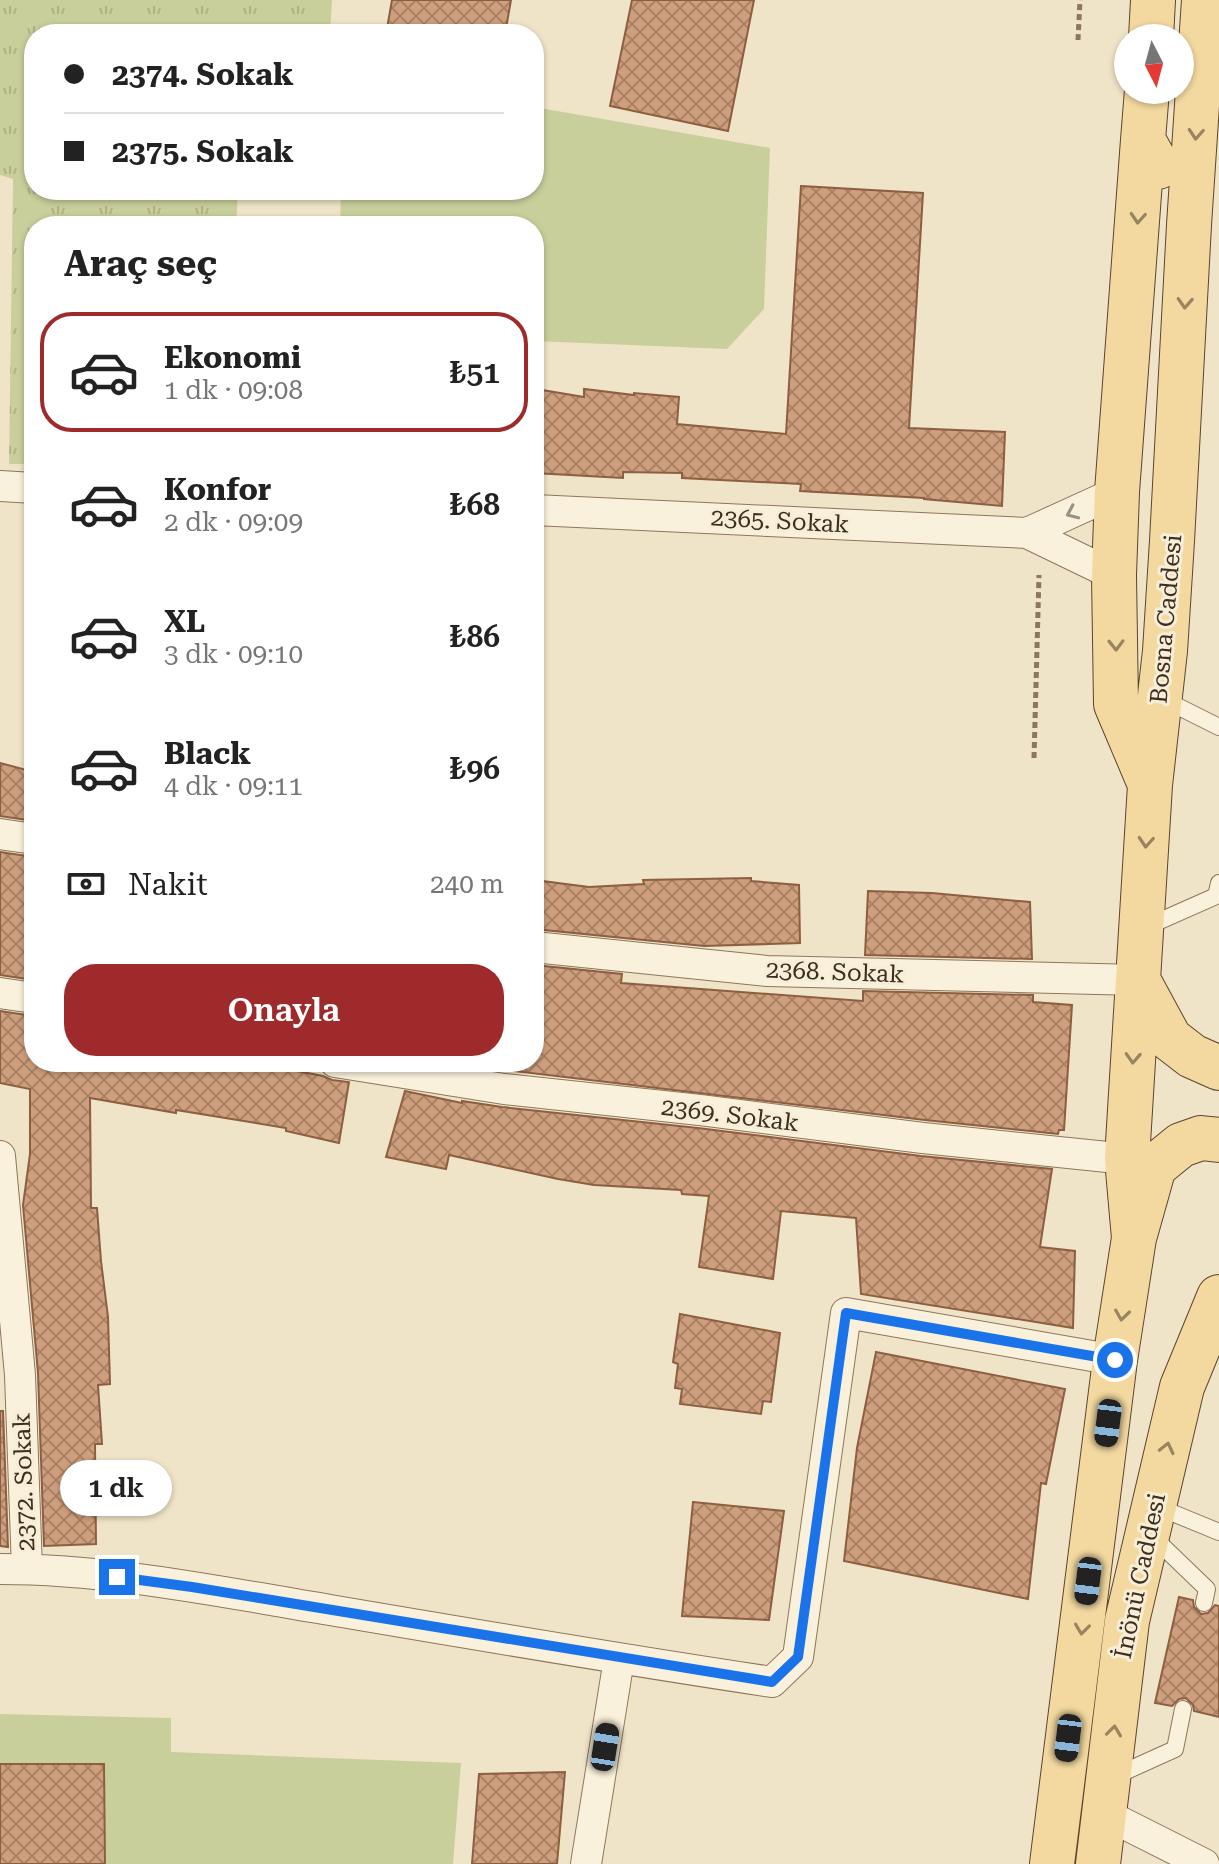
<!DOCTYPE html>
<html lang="tr">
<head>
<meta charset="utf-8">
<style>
	body { margin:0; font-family:"Roboto Serif",serif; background:#f2f2f2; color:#222; height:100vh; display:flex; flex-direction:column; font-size:30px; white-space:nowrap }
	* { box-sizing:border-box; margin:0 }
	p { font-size:26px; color:#767676 }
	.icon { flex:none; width:44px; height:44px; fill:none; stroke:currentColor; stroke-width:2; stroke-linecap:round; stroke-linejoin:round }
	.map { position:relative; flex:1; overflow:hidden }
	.details { position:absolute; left:24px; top:216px; width:520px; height:856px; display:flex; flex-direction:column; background:#fff; border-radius:32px; box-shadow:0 2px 6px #0004 }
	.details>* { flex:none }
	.banner { position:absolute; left:24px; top:24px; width:520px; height:176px; border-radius:32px; box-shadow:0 2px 6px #0004; display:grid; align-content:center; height:176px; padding:0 40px; background:#fff }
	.needle { width:52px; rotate:174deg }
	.fabs { position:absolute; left:1114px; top:24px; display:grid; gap:16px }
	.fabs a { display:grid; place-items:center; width:80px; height:80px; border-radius:50%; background:#fff; box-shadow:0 2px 6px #0004; font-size:40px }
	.end { position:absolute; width:36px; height:36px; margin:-18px; border:10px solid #1a73e8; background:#fff; box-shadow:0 0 0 4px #fff }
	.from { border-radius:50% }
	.bubble { position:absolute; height:56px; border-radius:28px; background:#fff; box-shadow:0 2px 6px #0004; font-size:26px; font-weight:600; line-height:56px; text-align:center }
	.car { position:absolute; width:24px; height:48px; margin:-24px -12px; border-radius:10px; box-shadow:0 0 6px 2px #0007; background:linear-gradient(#222 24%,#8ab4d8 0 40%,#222 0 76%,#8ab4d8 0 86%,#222 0) }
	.banner b { display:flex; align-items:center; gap:28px; height:76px; font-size:30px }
	.banner b+b { border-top:2px solid #e0e0e0 }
	.banner i { width:20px; height:20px; background:#222 }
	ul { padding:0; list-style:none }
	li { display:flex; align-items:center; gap:24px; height:120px; margin:0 16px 12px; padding:0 24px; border:4px solid transparent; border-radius:32px }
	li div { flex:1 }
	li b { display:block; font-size:30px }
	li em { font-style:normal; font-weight:600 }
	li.on { border-color:#9e2a2b }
	li>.icon { width:72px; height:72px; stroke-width:1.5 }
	h2 { padding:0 40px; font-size:36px; line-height:96px }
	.pay { display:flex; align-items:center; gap:20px; height:88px; padding:0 40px; font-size:30px }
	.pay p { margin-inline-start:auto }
	.action { display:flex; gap:16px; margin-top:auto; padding:16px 40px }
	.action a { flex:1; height:92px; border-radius:32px; background:#9e2a2b; color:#fff; font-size:32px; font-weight:600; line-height:92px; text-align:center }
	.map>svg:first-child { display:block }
</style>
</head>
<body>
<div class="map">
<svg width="1219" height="1864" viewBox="0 0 1219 1864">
	<defs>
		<pattern id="park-tufts" width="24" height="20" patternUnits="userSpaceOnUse" patternTransform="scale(2)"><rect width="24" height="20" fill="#c9cf9b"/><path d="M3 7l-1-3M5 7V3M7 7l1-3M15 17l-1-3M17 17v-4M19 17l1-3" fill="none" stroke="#aeb285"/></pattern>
		<pattern id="building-cross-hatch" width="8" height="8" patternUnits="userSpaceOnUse" patternTransform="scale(2)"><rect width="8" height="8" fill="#cf9f7d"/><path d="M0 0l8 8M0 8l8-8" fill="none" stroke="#a98266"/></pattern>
	</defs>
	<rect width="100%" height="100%" fill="#f0e4c8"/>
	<path fill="#c9cf9b" d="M534 107 770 148 764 309 727 349 534 341V226H340L341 190H534Z
		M0 1714 171 1718V1752L461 1763 453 1864H0Z"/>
	<path fill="url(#park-tufts)" d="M0 0H332L330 34H34V190H238L236 226H34V464H9L13 179 0 175Z"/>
	<path fill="url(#building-cross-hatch)" stroke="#8d5f41" stroke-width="2" d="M392 0H511L505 34H386Z
		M632 0H754L728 131 610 106Z
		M801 186 923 193 909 428 1005 432 1002 506 924 499V498L800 491 801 484 682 478V473L623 472V478L534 473 536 389 584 397V389L634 395V393L679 397 677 424 786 434Z
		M0 763 34 772V821L0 816Z
		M0 852 34 857V980L0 975Z
		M751 878V881L799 885 800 943 704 946 534 929V880L589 887 644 884 643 880Z
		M868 891 932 893 1030 902 1032 959 865 955Z
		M534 965 622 974 621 983 863 1001V991L1033 995V1002L1072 1005 1064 1130H1059L1058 1134 925 1120 473 1066V1062H534Z
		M0 1011 34 1016V1062H250L323 1076 332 1080 349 1082 339 1143 286 1131V1128L176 1110V1113L90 1098 91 1208H97L101 1261 108 1317 110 1384 98 1385 102 1444H95L96 1544 44 1546 38 1373 23 1205 30 1154V1089L0 1083Z
		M405 1091 462 1103V1101L502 1107 698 1128 921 1156 1052 1169 1040 1247 1075 1251 1073 1328 861 1294 856 1218 781 1211 773 1279 699 1267 709 1196 682 1194 681 1190 594 1185 558 1179 449 1155 446 1169 386 1157Z
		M680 1314 780 1333 771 1402 763 1401 761 1414 680 1404 682 1389 675 1388 678 1364 673 1362Z
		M876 1352 1065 1389 1046 1484 1041 1483 1028 1599 844 1561 857 1448Z
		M0 1411H3L8 1547 0 1546Z
		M693 1502 784 1511 769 1620 682 1616Z
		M1179 1597 1193 1600 1194 1607 1201 1614 1208 1613 1215 1605 1219 1606V1717L1194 1711 1193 1705 1186 1698 1179 1699 1172 1706 1155 1703Z
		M0 1764H104L105 1864H0Z
		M565 1772 557 1864H472L479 1774Z"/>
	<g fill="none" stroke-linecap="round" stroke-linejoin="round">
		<g stroke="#8d765c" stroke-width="18">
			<path id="lane" d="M1163 699 1219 727
				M1146 927 1216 896 1219 883
				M1158 1507 1219 1532
				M1152 1536 1207 1589 1204 1603
				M1113 1777 1175 1749 1183 1709"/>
		</g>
		<g stroke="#8d765c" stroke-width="32">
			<path id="street" d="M0 486 34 488
				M534 510 1027 533 1114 575
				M1027 533 1117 492
				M0 834 34 839
				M534 947 767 971 1138 980
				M0 993 34 998
				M335 1062 504 1089 700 1110 923 1138 1127 1159
				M0 1156 20 1375 27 1569
				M0 1569C111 1569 221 1592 330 1610 477 1635 625 1660 772 1682L798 1657 846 1313 1115 1360
				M1103 1813 1204 1864
				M586 1864 619 1659"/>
		</g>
		<g stroke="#5b4430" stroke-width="46">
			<path id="primary" d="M1151 38 1153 0
				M1147 90 1143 140 1158 167
				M1143 140 1117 492 1114 575 1116 704 1149 782
				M1138 980 1170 1039 1192 1056 1219 1068
				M1134 1238 1127 1159 1150 785 1165 651 1172 541 1189 225 1204 0
				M1052 1864 1115 1360 1134 1238 1154 1167 1181 1145 1201 1138 1219 1140
				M1098 1864 1127 1621 1182 1387 1219 1297"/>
		</g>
		<path stroke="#8d765c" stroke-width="5" stroke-dasharray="6 4" stroke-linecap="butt" d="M1078 40 1080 0
			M1034 758 1039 575"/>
		<use href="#lane" stroke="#faf1dc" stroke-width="16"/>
		<use href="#street" stroke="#faf1dc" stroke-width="30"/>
		<use href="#primary" stroke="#f3d9a0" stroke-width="44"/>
	</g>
	<defs><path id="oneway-chevron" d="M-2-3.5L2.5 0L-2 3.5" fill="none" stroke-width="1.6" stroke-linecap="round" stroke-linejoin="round" transform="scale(2)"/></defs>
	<g stroke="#988460">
		<use href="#oneway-chevron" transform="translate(1196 134) rotate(94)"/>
		<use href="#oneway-chevron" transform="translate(1138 218) rotate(94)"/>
		<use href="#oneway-chevron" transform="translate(1185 303) rotate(93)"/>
		<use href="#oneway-chevron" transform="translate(1116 645) rotate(89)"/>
		<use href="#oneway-chevron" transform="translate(1146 842) rotate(94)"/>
		<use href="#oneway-chevron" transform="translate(1133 1058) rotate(93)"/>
		<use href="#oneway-chevron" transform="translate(1122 1315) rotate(98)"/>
		<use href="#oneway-chevron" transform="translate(1167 1448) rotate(-77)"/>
		<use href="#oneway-chevron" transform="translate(1082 1629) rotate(97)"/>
		<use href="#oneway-chevron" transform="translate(1114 1731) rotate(-83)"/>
	</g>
	<use stroke="#9c907e" href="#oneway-chevron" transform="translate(1072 513) rotate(156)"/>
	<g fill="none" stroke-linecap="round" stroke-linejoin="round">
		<path stroke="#1a73e8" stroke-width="10" d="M117 1577 192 1587 772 1682 798 1657 846 1313 1115 1360"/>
	</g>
	<g text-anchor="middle" stroke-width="6" stroke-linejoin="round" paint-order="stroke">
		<g font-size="24" fill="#3d2e20" stroke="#f7eed8">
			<text transform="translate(780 521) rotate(3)" y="8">2365. Sokak</text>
			<text transform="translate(1166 619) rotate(-85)" y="8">Bosna Caddesi</text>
			<text transform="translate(835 972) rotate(2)" y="8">2368. Sokak</text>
			<text transform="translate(730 1115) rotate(7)" y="8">2369. Sokak</text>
			<text transform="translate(24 1482) rotate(-92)" y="8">2372. Sokak</text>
			<text transform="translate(1140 1576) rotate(-78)" y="8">İnönü Caddesi</text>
		</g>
	</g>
</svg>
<div class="fabs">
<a><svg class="needle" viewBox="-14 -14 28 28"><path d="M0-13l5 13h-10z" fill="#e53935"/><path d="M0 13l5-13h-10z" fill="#767676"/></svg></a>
</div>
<i class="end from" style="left:1115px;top:1360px"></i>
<i class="end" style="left:117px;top:1577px"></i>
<div class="bubble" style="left:60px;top:1460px;width:112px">1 dk</div>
<i class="car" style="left:1108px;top:1423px;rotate:187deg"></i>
<i class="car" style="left:1088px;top:1581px;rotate:187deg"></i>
<i class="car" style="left:1068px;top:1738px;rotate:187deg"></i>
<i class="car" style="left:605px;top:1747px;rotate:9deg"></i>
<div class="banner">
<b><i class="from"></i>2374. Sokak</b>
<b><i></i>2375. Sokak</b>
</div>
<section class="details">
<h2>Araç seç</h2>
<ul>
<li class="on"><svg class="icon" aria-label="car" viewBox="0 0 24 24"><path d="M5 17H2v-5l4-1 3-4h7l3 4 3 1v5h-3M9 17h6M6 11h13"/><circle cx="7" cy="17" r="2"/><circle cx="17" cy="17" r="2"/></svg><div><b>Ekonomi</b><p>1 dk · 09:08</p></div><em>₺51</em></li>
<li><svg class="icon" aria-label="car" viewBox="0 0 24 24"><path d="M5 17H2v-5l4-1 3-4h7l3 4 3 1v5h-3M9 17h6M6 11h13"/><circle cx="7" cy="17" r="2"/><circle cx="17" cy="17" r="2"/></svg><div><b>Konfor</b><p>2 dk · 09:09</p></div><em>₺68</em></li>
<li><svg class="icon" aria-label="car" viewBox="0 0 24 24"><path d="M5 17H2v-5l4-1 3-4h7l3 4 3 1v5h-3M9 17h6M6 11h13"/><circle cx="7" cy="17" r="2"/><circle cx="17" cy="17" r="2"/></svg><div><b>XL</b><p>3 dk · 09:10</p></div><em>₺86</em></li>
<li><svg class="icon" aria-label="car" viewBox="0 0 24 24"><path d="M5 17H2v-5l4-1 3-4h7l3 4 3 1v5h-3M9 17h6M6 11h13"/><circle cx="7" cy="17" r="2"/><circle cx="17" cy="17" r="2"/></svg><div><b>Black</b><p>4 dk · 09:11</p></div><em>₺96</em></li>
</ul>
<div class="pay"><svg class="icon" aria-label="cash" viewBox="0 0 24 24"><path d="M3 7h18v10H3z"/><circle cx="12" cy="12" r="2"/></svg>Nakit<p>240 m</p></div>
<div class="action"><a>Onayla</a></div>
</section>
</div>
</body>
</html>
